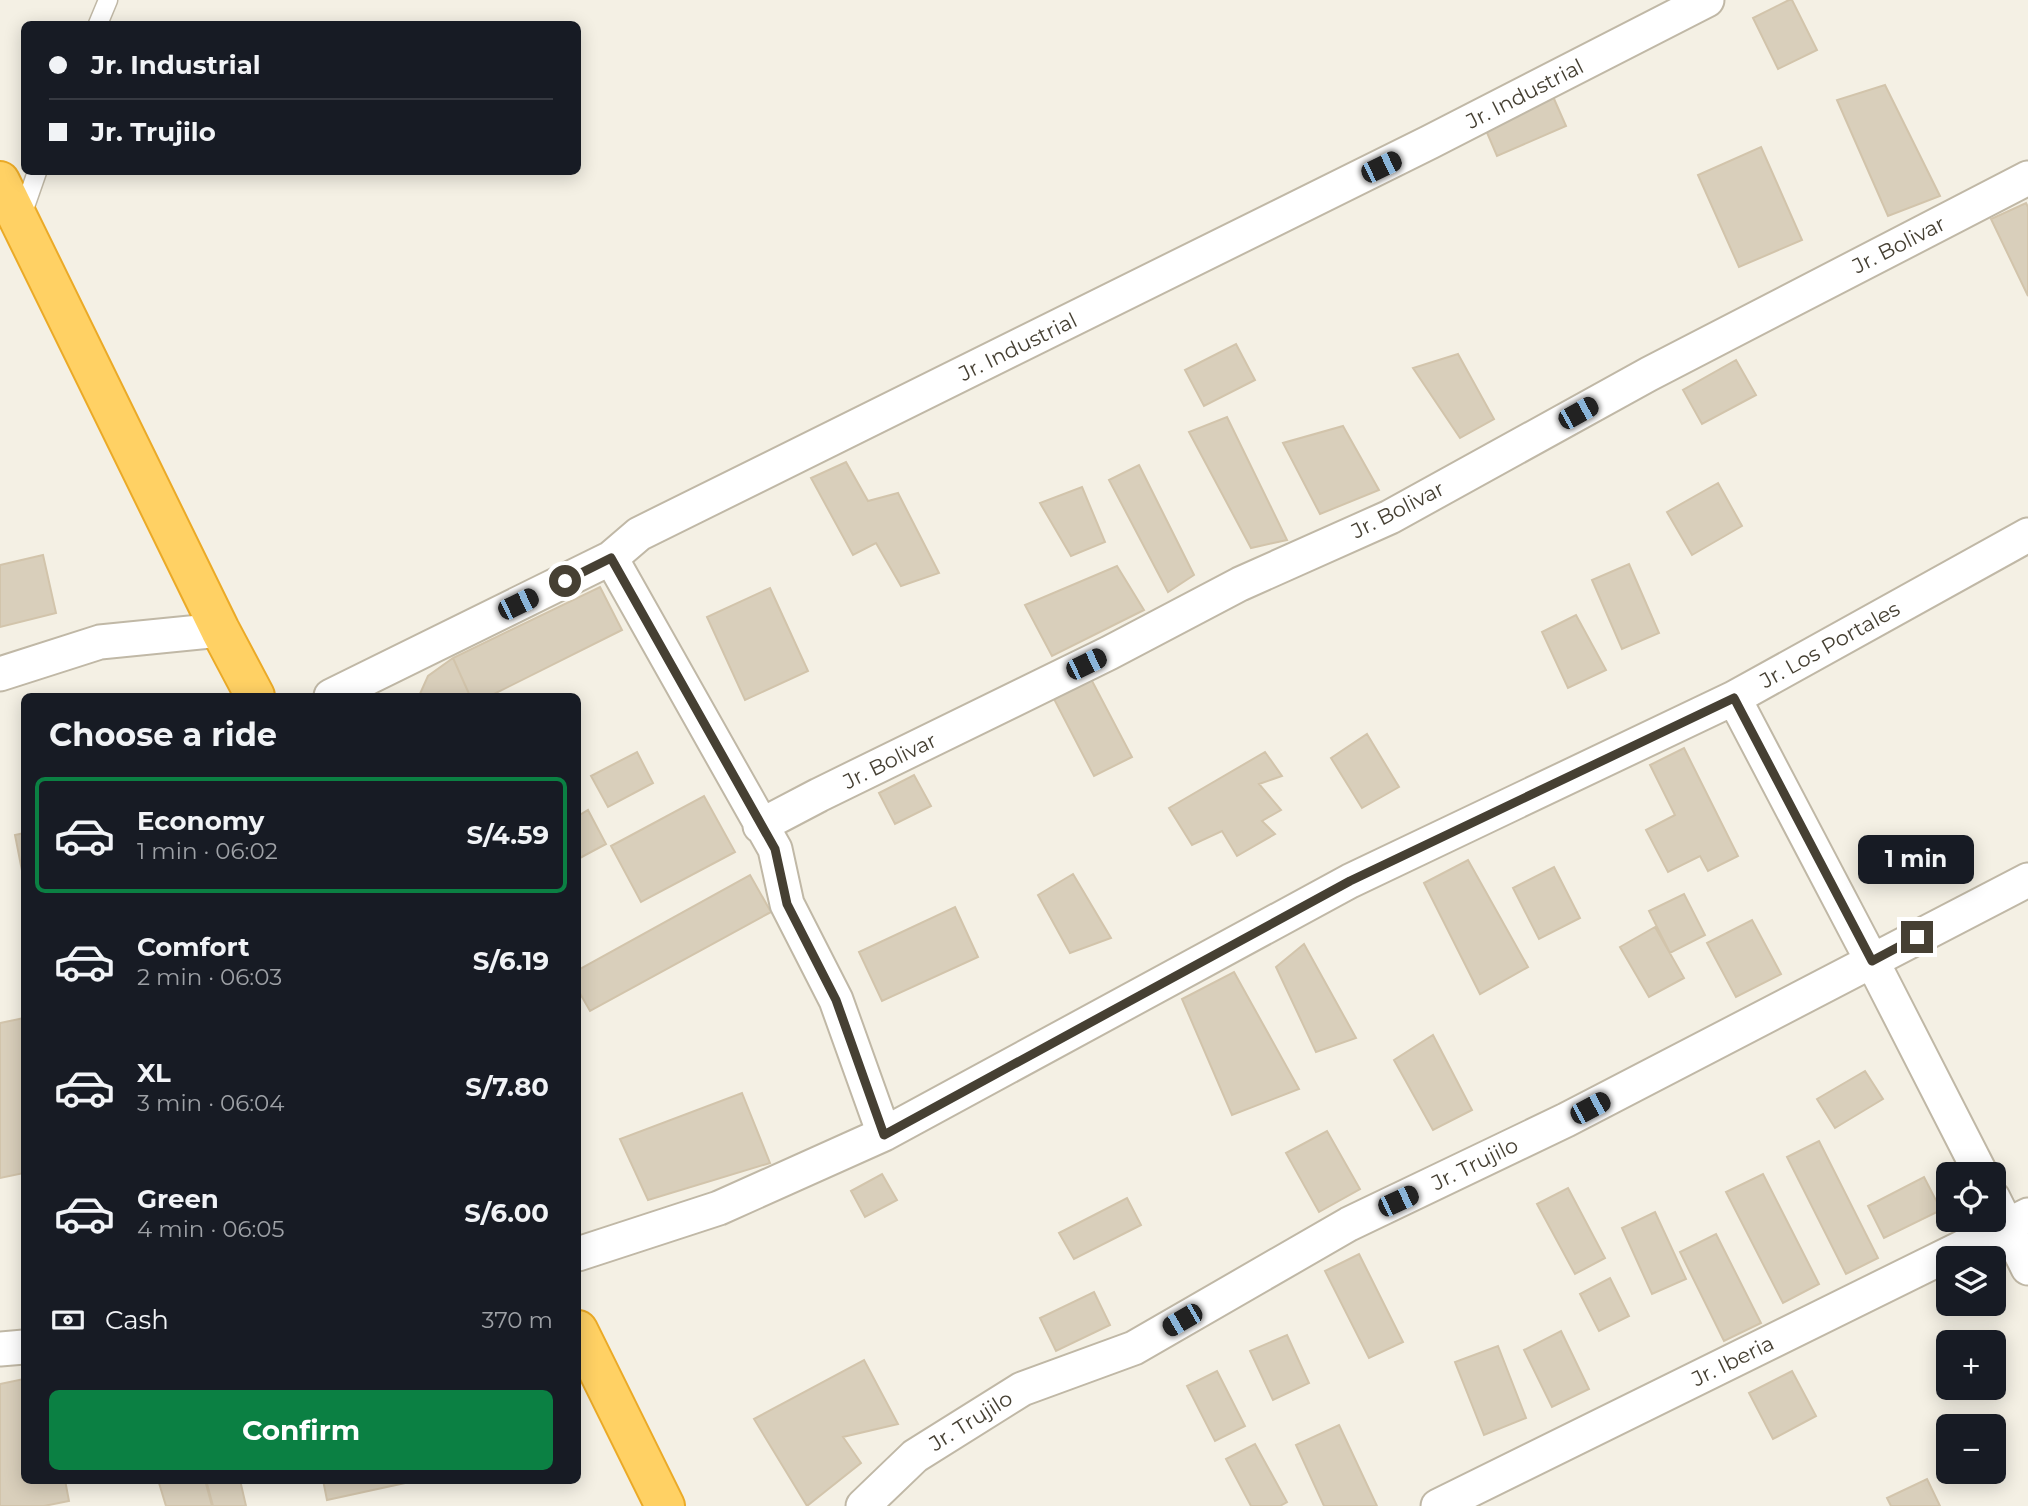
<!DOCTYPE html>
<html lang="en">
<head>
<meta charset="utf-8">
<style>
	body { margin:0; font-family:Montserrat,sans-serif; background:#242831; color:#f1f3f6; height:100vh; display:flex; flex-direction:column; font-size:26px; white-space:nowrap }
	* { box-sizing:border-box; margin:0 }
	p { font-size:23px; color:#9ea1a6 }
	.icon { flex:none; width:38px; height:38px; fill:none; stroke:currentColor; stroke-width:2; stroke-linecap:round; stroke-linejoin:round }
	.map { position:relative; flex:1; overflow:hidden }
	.sheet { position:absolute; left:21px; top:693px; width:560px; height:791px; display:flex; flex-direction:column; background:#171b24; border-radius:10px; box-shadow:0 4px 18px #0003 }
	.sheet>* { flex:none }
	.banner { position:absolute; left:21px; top:21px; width:560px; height:154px; border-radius:10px; box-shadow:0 4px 18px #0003; display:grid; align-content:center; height:154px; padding:0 28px; background:#171b24 }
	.tools { position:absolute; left:1936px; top:1162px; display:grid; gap:14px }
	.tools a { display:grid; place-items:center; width:70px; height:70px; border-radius:10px; background:#171b24; box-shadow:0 4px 18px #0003; font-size:35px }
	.end { position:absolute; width:32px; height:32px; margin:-16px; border:9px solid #464033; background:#fff; box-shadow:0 0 0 4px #fff }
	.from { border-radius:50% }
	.bubble { position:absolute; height:49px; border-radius:10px; background:#171b24; box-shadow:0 4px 18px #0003; font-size:23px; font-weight:700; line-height:49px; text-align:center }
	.car { position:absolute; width:21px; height:42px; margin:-21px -10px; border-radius:9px; box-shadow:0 0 5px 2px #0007; background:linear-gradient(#222 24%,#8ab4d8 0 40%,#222 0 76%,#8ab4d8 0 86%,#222 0) }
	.banner b { display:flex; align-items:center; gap:24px; height:66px; font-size:26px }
	.banner b+b { border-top:2px solid #363941 }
	.banner i { width:18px; height:18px; background:#f1f3f6 }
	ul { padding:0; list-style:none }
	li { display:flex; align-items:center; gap:21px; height:116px; margin:0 14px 10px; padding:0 14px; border:4px solid transparent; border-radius:10px }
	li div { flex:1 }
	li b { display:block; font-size:26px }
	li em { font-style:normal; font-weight:700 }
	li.active { border-color:#0b8043 }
	li>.icon { width:63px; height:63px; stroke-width:1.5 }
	h2 { padding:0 28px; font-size:32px; line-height:84px }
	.pay { display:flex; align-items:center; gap:18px; height:77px; padding:0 28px; font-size:26px }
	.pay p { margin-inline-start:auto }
	.action { display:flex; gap:14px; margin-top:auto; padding:14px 28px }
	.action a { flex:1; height:80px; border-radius:10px; background:#0b8043; color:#fff; font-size:28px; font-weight:700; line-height:80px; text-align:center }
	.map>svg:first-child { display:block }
</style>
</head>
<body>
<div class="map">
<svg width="2028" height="1506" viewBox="0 0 2028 1506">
	<rect width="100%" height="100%" fill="#f4f0e4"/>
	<path fill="#d9cfbb" stroke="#d2c4ab" stroke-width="2" d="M1789 0H1792L1817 50 1778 69 1753 18Z
		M1885 85 1940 196 1888 216 1837 100Z
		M1551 92 1566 126 1497 156 1482 121Z
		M1761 147 1802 240 1739 267 1698 175Z
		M2026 203 2028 207V296L1991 219Z
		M1236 344 1255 380 1204 406 1185 370Z
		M1458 354 1494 419 1460 438 1413 368Z
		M1736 360 1756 395 1702 424 1683 390Z
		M1227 417 1287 540 1251 548 1189 432Z
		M1343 426 1379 490 1320 514 1283 443Z
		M846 462 868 501 898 493 939 573 901 586 876 543 853 555 811 478Z
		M1139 465 1194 575 1168 592 1109 480Z
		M1718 483 1742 526 1692 555 1667 512Z
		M1082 487 1105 542 1071 556 1040 503Z
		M43 555 56 613 0 627V565Z
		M1629 564 1659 633 1622 649 1592 580Z
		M1117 566 1144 610 1052 656 1025 605Z
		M600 587 622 630 490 696H470L453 658Z
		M770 588 808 671 745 700 707 617Z
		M1576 615 1606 670 1568 688 1542 632Z
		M453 658 470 696H419L428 676Z
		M1091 679 1132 757 1094 776 1054 699Z
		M1367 734 1399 787 1362 808 1331 758Z
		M1684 748 1738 856 1708 871 1700 856 1668 872 1646 830 1675 815 1650 765Z
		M637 752 653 783 608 807 591 776Z
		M1265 752 1282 776 1259 784 1281 810 1262 821 1275 834 1237 856 1222 831 1192 845 1169 808Z
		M914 775 931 806 895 824 879 793Z
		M704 796 735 852 641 902 611 846Z
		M588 810 606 844 578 859V816Z
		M24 833V881L15 835Z
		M1468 860 1528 967 1480 994 1424 883Z
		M1554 867 1580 918 1539 939 1513 888Z
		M1073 874 1111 938 1070 953 1038 895Z
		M750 875 771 912 590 1011 578 990V970Z
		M1684 894 1705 935 1670 953 1649 911Z
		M955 907 978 957 882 1001 859 952Z
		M1752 920 1781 974 1736 997 1707 943Z
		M1655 927 1684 978 1649 997 1620 947Z
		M1304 944 1356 1038 1316 1052 1276 967Z
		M1234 972 1299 1089 1232 1115 1182 999Z
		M24 1018V1173L0 1178V1023Z
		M1433 1035 1472 1110 1433 1130 1394 1060Z
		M1865 1071 1883 1099 1835 1128 1817 1099Z
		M742 1093 770 1163 648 1200 620 1139Z
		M1327 1131 1360 1189 1319 1212 1286 1153Z
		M1819 1141 1878 1258 1846 1274 1787 1157Z
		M882 1174 897 1200 865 1217 851 1191Z
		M1763 1174 1819 1284 1783 1303 1726 1192Z
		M1924 1177 1941 1210 1884 1238 1868 1206Z
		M1568 1188 1605 1258 1575 1274 1537 1204Z
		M1127 1198 1141 1225 1074 1259 1059 1233Z
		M1655 1212 1686 1279 1652 1294 1622 1228Z
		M1716 1234 1761 1323 1724 1341 1680 1252Z
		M1359 1254 1403 1342 1369 1358 1325 1271Z
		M1610 1278 1629 1316 1599 1331 1580 1294Z
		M1094 1292 1110 1325 1056 1351 1040 1318Z
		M1561 1331 1589 1389 1552 1407 1524 1350Z
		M1287 1335 1309 1383 1273 1400 1250 1351Z
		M1498 1346 1526 1418 1484 1435 1455 1362Z
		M864 1360 898 1424 843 1437 861 1463 807 1506 754 1419Z
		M1217 1371 1245 1426 1215 1441 1187 1386Z
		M1792 1371 1816 1416 1773 1439 1749 1393Z
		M24 1379V1480H65L69 1501 44 1506H0V1384Z
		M1339 1425 1377 1506H1324L1296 1445Z
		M1255 1444 1287 1502 1280 1506H1251L1226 1459Z
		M1927 1479 1940 1506H1891L1887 1498Z
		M168 1480H205L212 1506H166L159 1483Z
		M206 1480H240L246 1506H213Z
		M323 1480H419L327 1500Z"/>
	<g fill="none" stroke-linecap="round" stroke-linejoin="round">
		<g stroke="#c0b8a6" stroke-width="21">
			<path id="lane" d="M98 24 108 0
				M21 218 37 172"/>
		</g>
		<g stroke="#c0b8a6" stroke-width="37">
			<path id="street" d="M611 558 775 849 787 904 836 1000 884 1134
				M0 674 100 642 220 630
				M331 696 611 558 639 534 1430 142 1707 0
				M1734 698 1872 961 1981 1174
				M760 826 819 795 1109 653 1240 584 1390 517 1649 374 2028 178
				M1993 1198 2028 1268
				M578 1254 719 1208 884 1134 1350 881 1734 698 2028 535
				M0 1349 24 1347
				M863 1506 915 1456 1022 1389 1134 1348 1349 1224 1566 1120 2028 880
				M1438 1506 2028 1215"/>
		</g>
		<g stroke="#ebaa27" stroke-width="42">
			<path id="highway" d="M0 181 220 630 255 696
				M578 1330 665 1506"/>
		</g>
		<use href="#lane" stroke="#fff" stroke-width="18"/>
		<use href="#street" stroke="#fff" stroke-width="33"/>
		<use href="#highway" stroke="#ffd164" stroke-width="38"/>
	</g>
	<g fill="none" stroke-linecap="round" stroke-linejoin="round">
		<path stroke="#464033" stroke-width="9" d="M565 581 611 558 775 849 787 904 836 1000 884 1135 1350 881 1734 698 1872 961 1917 937"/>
	</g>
	<g text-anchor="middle" stroke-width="6" stroke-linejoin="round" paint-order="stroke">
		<g font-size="21" fill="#464033" stroke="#fff">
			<text transform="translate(1525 94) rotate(-27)" y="7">Jr. Industrial</text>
			<text transform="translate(1899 245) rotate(-27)" y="7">Jr. Bolivar</text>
			<text transform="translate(1018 347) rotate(-26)" y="7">Jr. Industrial</text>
			<text transform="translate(1398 510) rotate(-27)" y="7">Jr. Bolivar</text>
			<text transform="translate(1830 645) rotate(-29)" y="7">Jr. Los Portales</text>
			<text transform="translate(890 761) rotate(-26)" y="7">Jr. Bolivar</text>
			<text transform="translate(1475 1164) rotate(-26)" y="7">Jr. Trujilo</text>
			<text transform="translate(1733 1361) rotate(-26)" y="7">Jr. Iberia</text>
			<text transform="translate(971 1421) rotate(-32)" y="7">Jr. Trujilo</text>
		</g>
	</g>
</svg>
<div class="tools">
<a><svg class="icon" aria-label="locate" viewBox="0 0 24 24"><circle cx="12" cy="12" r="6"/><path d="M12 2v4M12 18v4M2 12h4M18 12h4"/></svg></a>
<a><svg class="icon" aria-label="layers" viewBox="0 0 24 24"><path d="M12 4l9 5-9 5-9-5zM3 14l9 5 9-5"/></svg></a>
<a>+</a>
<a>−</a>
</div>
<i class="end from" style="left:565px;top:581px"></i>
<i class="end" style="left:1917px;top:937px"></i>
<div class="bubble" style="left:1858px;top:835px;width:116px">1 min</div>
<i class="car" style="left:1381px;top:167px;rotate:64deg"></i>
<i class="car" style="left:1578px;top:413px;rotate:61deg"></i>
<i class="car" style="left:518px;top:604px;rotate:64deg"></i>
<i class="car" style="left:1086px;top:664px;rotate:64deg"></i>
<i class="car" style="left:1590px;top:1108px;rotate:62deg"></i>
<i class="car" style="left:1398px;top:1201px;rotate:65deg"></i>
<i class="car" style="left:1182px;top:1320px;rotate:240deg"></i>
<div class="banner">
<b><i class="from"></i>Jr. Industrial</b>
<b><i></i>Jr. Trujilo</b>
</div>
<section class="sheet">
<h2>Choose a ride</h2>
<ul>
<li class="active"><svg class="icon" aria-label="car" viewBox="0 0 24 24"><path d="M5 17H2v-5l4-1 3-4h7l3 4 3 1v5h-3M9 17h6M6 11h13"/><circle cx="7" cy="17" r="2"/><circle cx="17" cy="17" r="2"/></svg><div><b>Economy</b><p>1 min · 06:02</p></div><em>S/4.59</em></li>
<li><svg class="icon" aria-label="car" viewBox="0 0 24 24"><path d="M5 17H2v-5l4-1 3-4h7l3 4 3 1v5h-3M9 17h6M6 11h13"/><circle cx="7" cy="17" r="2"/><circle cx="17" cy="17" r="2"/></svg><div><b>Comfort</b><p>2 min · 06:03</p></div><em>S/6.19</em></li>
<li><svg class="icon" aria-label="car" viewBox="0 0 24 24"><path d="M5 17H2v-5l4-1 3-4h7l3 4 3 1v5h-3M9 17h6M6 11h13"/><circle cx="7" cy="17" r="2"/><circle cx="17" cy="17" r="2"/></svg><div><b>XL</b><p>3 min · 06:04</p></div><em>S/7.80</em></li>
<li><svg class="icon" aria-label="car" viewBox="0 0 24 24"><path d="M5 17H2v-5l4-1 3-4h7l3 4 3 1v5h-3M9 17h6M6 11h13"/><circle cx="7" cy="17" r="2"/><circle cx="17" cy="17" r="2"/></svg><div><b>Green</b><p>4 min · 06:05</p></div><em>S/6.00</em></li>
</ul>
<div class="pay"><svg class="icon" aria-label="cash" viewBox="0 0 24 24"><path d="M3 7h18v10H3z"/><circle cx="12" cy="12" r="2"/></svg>Cash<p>370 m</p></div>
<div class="action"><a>Confirm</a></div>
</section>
</div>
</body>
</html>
